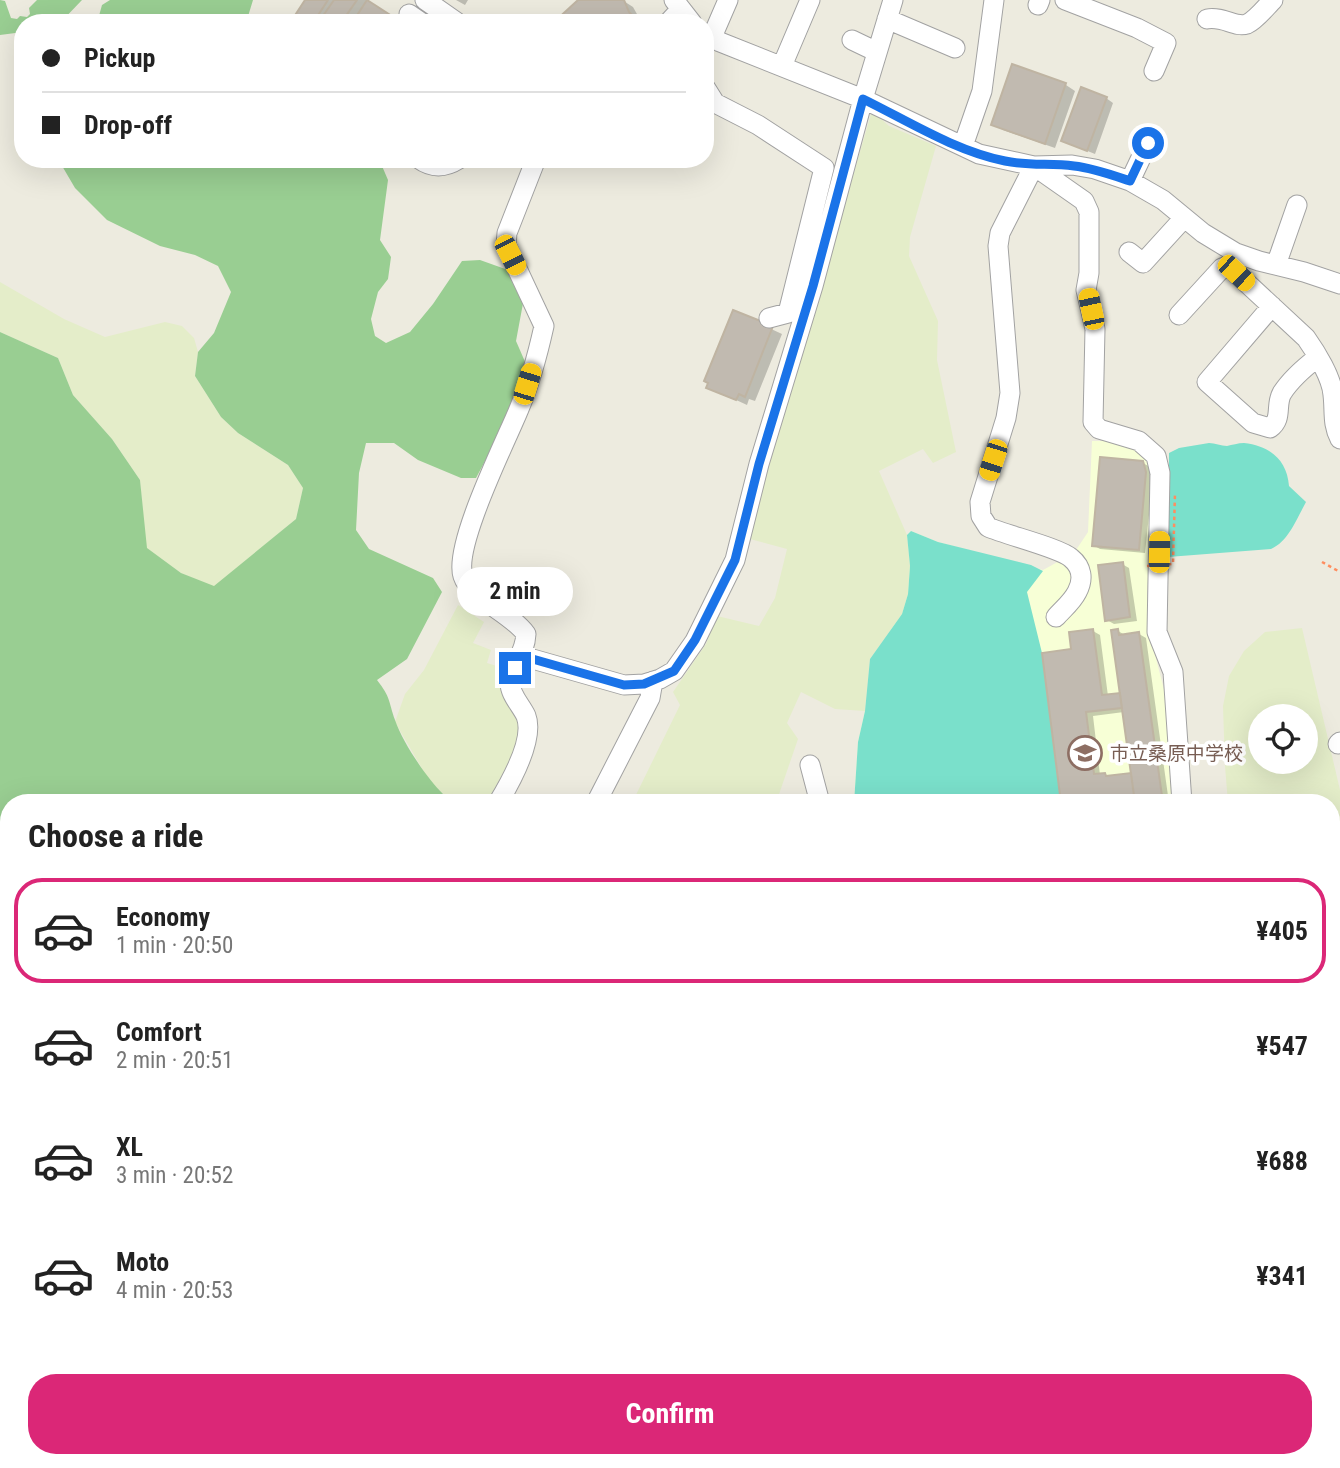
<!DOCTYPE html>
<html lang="en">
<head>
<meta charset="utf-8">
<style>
	body { margin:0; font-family:"Roboto Condensed","Noto Sans JP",sans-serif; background:#f2f2f2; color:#222; height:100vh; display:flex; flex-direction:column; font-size:26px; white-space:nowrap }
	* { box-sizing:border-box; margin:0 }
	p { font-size:23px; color:#767676 }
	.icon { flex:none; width:38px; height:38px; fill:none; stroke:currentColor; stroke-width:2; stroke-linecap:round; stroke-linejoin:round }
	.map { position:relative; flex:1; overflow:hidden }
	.sheet { position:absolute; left:0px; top:794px; width:1340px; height:674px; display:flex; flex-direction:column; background:#fff; border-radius:28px 28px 0 0; box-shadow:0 7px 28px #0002 }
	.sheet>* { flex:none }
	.top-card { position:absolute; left:14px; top:14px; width:700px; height:154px; border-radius:28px; box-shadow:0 7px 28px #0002; display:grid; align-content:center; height:154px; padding:0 28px; background:#fff }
	.buttons { position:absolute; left:1248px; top:704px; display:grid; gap:14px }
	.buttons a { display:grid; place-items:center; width:70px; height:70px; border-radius:50%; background:#fff; box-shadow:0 7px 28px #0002; font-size:35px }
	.end { position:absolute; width:32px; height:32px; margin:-16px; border:9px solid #1a73e8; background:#fff; box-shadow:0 0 0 4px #fff }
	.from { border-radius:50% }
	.bubble { position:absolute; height:49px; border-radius:24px; background:#fff; box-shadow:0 7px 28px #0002; font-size:23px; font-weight:700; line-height:49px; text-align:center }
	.car { position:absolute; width:21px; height:42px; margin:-21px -10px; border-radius:9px; box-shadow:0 0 5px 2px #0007; background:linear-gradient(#f5c518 24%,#345 0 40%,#f5c518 0 76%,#345 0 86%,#f5c518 0) }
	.top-card b { display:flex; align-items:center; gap:24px; height:66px; font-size:26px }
	.top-card b+b { border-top:2px solid #e0e0e0 }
	.top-card i { width:18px; height:18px; background:#222 }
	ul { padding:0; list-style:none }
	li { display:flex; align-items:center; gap:21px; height:105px; margin:0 14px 10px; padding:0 14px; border:4px solid transparent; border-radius:28px }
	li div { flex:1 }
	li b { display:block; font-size:26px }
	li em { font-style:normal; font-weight:700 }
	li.on { border-color:#db2777 }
	li>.icon { width:63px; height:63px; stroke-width:1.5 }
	h2 { padding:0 28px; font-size:32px; line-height:84px }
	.button { display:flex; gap:14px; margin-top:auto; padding:14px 28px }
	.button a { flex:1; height:80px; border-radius:28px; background:#db2777; color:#fff; font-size:28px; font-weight:700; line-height:80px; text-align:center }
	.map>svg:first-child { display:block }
</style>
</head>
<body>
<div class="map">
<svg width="1340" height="1468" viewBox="0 0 1340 1468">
	<rect width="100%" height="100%" fill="#edebdf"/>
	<path fill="#f7ffd6" d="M1092 441H1114L1134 449 1144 458 1149 466 1151 532 1147 593 1149 620 1152 643 1169 709 1178 803H854L858 742 865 711 910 566 907 535 911 531 938 542 1043 570 1074 553 1088 532Z"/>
	<path fill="#e4edc9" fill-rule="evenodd" d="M871 114 879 117 889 126 936 146 910 237 909 256 938 321 937 360 956 452 933 463 923 449 879 471 907 535 910 566 908 594 902 614 870 659 865 711 835 709 801 692 787 723 798 739 776 803H632L680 705 673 692 706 644 717 616 759 626 775 598 787 549 750 539 767 471Z
		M0 282 64 319 105 337 165 322 182 326 194 338 198 352 195 376 221 417 238 433 288 465 303 488 296 519 214 587 181 573 146 548 140 480 112 439 73 395 58 358 0 332Z
		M458 605 484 622 473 643 491 650 487 663 506 669 520 728 515 751 489 799 443 794 428 779 395 722 405 694 424 670Z
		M1302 628 1340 790V1058L1332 1054V803H1228L1225 766 1223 706 1229 676 1244 651 1265 632ZM1260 716H1306V761H1260Z
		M1332 1067 1340 1071V1294L1332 1285Z"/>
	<path fill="#99ce92" d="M0 0 5 1 11 18 17 19 20 16 27 17 30 14 29 8 37 0H82L60 23H23V32L0 35Z
		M110 0H253L246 23H97L102 5Z
		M58 159H369L382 166 388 180 380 240 391 257 388 279 378 292 371 319 375 336 386 343 410 332 433 304 462 261 480 260 508 270 524 298 516 341 526 364 506 422 476 478H461L418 460 394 443H366L359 473 356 530 369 549 433 578 442 592 407 659 377 680C391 698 388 700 395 720 403 743 426 777 443 794L442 803H9V1183L0 1181V332L58 358 73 395 112 439 140 480 147 548 181 573 214 586 296 519 303 488 288 465 238 433 221 417 195 376 198 352 214 333 231 292 218 266 195 255 160 246 107 220 75 188Z
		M0 1260 9 1262V1460H281L286 1468H0Z
		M1332 1285 1340 1294V1468H1219L1214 1460H1332Z
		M373 1460H771L738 1468H371Z
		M848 1460H970L967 1468H850Z
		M1077 1460H1183L1178 1463 1141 1468H1077Z"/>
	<path fill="#7ae0cb" d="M1209 443C1215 443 1221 446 1227 446 1232 445 1238 443 1244 443 1270 446 1287 460 1289 486L1306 502C1297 518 1289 541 1271 549L1168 557 1169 453 1179 448Z
		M911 531 938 542 1031 565 1043 571 1027 592 1042 653 1061 803H854L858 742 865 711 870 659 902 614 908 594 910 566 907 535Z"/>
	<path fill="#0003" fill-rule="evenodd" d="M307 0H366L399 23H292Z
		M456 0H468L465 5Z
		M580 0H622L633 7 642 23H555Z
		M1013 67 1066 85 1075 91 1055 148 1003 130 993 124Z
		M1106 98 1113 103 1095 154 1063 141Z
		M734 312 782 334 755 401 749 399 747 405 708 387Z
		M1143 463 1150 467 1153 477 1145 553 1100 549 1093 545Z
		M1122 564 1129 568 1137 621 1114 624 1107 620Z
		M1093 631 1100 635 1108 696 1122 695 1118 631 1125 635 1139 634 1146 638 1169 803H1063L1044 654 1073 650ZM1124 712 1133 775 1110 778 1100 775 1093 716Z"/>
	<path fill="#c1bab0" stroke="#bfb4a2" stroke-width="2" d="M305 0H328L313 23H290Z
		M334 0H357L341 23H318Z
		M367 0 395 18 392 23H352Z
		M578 0H624L629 12 639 23H596L589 16 582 23H553Z
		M1012 64 1066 83 1045 144 991 125Z
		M1081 87 1107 97 1087 151 1061 141Z
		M733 310 773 326 745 397 739 394 736 400 706 388 708 383 704 381Z
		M1100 457 1143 461 1146 472 1139 550 1092 546Z
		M1123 562 1130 617 1105 621 1098 565Z
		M1093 629 1102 695 1120 693 1122 708 1086 712 1094 774 1105 773 1106 776 1131 773 1135 803H1061L1042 653 1071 649 1069 632Z
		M1118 629 1119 635 1139 632 1163 803H1135L1111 630Z"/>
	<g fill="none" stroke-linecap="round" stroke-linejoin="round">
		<g stroke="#a2a2a2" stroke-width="21">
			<path id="minor" d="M425 0 458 23
				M674 0 692 23
				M1065 0 1137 28 1166 43 1154 71
				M1038 5 1040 0
				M409 14 422 23
				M887 19 955 48
				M1207 19C1224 16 1235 28 1247 24 1256 20 1266 7 1273 0
				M668 23 681 9
				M705 33 720 42 863 99 979 154 1034 166 1072 165 1095 169 1130 181 1163 200 1203 233 1236 253 1259 261 1304 272 1340 284
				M712 37 728 0
				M852 40 877 52
				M782 66 810 0
				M705 87 715 103 758 125 824 168 788 313 769 318
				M963 146 982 91 994 0
				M419 159C433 169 445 168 459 159
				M1130 181 1148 143
				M1129 252 1143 263 1184 218
				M1232 264 1236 273 1306 338C1316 352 1332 378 1333 395 1335 411 1332 424 1340 439
				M1276 265 1297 205
				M1272 306 1207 382 1253 423 1270 428C1283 419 1275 405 1282 393 1291 379 1305 367 1318 357
				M1179 315 1222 268 1232 264 1236 253
				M1056 617C1063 609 1072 602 1077 592 1084 579 1082 567 1071 558 1060 548 1006 535 988 527L981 516 980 502 1006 418 1010 393 998 246 1000 233 1034 166 1084 201 1089 212V273L1086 290 1095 329 1093 422 1099 429 1139 441 1156 456 1160 473 1157 632 1173 672 1182 803
				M522 656 624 685 644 684 660 679 674 671 695 641 735 560 759 464 813 286 863 99 893 0
				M1338 744 1340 742
				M810 765 820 803
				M498 803C510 783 535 739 526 716 521 705 509 694 510 681 512 664 525 655 526 634 511 613 470 598 463 576 453 546 506 441 519 409 530 383 538 353 544 326L506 245 507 233 536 159
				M596 803 650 698 653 681
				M1332 1061 1340 1066"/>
		</g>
		<path stroke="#fe8e60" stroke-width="2.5" stroke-dasharray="3.5 3.5" stroke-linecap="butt" d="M1322 562 1340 572
			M0 1144 9 1145
			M0 1318 9 1323
			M257 1460 276 1468
			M316 1468 321 1460
			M882 1468 898 1460"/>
		<use href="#minor" stroke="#fff" stroke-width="19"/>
		<path stroke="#fe8e60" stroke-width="2.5" stroke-dasharray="3.5 3.5" stroke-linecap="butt" d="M1147 566 1173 564 1175 493"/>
	</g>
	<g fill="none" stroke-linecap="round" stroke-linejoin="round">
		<path stroke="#1a73e8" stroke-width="9" d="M515 668 522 656 624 685 644 684 674 671 695 640 735 560 759 464 813 286 863 99C908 121 955 151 1005 161 1029 166 1050 163 1074 166 1093 168 1112 175 1130 181L1148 143"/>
	</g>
	<defs>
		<g id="school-ring" transform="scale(1.75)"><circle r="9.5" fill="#fff" stroke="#8d6e63" stroke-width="1.5"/><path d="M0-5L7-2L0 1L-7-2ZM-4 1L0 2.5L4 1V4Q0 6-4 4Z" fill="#8d6e63"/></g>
	</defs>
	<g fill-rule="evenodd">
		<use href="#school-ring" x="1085" y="753"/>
	</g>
	<g text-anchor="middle" stroke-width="7" stroke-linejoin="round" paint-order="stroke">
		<g font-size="19" fill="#785e54" stroke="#fff" text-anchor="start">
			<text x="1110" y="760">市立桑原中学校</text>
		</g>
	</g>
</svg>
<div class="buttons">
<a><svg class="icon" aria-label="locate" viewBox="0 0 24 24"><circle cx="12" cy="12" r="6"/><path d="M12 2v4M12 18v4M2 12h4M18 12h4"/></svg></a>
</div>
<i class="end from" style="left:1148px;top:143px"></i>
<i class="end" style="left:515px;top:668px"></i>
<div class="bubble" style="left:457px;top:567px;width:116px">2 min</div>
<i class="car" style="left:510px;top:255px;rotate:153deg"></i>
<i class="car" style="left:1236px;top:273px;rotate:133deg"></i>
<i class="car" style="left:1091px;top:309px;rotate:348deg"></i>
<i class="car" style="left:527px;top:384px;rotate:17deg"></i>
<i class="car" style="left:993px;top:460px;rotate:198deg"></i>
<i class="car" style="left:1159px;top:552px;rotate:1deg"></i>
<div class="top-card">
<b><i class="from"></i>Pickup</b>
<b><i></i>Drop-off</b>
</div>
<section class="sheet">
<h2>Choose a ride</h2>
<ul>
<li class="on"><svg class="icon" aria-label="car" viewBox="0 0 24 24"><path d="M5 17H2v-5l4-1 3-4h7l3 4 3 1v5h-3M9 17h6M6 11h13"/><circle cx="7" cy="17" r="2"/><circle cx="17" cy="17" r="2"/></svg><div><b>Economy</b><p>1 min · 20:50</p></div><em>¥405</em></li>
<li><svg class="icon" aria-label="car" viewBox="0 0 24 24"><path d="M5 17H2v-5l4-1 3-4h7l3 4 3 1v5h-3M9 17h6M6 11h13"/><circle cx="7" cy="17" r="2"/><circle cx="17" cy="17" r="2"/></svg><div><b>Comfort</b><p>2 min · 20:51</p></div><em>¥547</em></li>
<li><svg class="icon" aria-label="car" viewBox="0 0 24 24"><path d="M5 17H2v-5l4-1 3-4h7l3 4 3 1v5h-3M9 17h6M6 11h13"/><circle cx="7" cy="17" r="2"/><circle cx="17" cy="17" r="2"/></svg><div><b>XL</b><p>3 min · 20:52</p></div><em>¥688</em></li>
<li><svg class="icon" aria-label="car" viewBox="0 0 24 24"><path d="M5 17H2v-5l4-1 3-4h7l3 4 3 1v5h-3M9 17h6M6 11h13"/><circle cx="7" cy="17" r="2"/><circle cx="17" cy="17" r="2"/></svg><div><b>Moto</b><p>4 min · 20:53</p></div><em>¥341</em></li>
</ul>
<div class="button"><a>Confirm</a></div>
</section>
</div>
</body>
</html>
